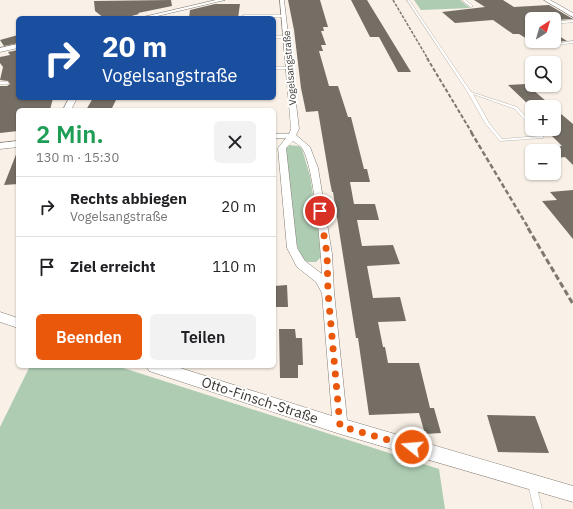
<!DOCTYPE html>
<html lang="de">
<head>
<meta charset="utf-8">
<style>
  body { margin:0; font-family:"IBM Plex Sans",sans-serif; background:#f2f2f2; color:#202124; height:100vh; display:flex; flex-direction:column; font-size:15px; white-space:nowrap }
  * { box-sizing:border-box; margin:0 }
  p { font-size:13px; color:#757577 }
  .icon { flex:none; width:22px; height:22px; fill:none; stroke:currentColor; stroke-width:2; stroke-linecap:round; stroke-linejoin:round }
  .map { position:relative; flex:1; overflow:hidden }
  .side { position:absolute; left:16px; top:108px; width:260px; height:260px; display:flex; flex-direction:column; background:#fff; border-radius:6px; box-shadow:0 1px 3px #0004 }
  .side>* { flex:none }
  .hud { position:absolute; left:16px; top:16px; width:260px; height:84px; border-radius:6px; box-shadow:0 1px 3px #0004; background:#1a4fa0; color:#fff; overflow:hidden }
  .needle { width:26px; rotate:37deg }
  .fabs { position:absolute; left:525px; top:12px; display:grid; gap:8px }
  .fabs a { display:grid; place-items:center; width:36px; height:36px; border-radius:6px; background:#fff; box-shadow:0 1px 3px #0004; font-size:20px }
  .pin { position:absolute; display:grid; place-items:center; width:34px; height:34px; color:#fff; margin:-17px; border:2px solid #fff; border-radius:50%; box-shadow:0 1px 4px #0007 }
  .me { position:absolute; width:44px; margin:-22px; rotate:287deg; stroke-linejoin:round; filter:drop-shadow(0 0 3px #0008) }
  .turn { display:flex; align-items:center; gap:14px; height:84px; padding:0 20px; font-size:18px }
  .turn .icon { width:52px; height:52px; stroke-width:2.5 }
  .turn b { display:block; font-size:28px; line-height:34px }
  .round { display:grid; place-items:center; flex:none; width:42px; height:42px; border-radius:6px; background:#f2f2f2 }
  .headline { display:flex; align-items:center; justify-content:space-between; height:68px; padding:0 20px }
  h1 { font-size:24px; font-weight:600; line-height:30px; color:#1e9e55 }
  .cta { display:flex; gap:8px; margin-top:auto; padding:8px 20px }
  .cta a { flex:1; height:46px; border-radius:6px; background:#ea580c; color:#fff; font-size:16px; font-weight:600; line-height:46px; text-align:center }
  .cta a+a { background:#f2f2f2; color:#202124 }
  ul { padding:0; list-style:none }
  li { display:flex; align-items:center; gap:12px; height:60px; padding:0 20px; border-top:1px solid #e0e0e0 }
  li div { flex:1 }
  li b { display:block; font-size:15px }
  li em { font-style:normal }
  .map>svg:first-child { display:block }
  .green { fill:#adccb2 }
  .building { fill:#756e65 }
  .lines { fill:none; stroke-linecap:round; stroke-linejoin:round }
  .lane-casing { stroke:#837c73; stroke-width:0.5 }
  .street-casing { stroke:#837c73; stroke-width:1 }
  .lane { fill:#fff; fill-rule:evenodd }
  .street { fill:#fff; fill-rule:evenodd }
  .rail-far3 { stroke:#7d7872; stroke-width:1.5; stroke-dasharray:3 1.5; stroke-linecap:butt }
  .rail-far2 { stroke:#7d7872; stroke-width:2; stroke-dasharray:4 2; stroke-linecap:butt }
  .rail-far1 { stroke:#7d7872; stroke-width:2.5; stroke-dasharray:5 2.5; stroke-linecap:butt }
  .rail { stroke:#7d7872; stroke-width:3; stroke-dasharray:6 3; stroke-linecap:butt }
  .route { stroke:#ea580c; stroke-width:7; stroke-dasharray:0 12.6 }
  .labels { text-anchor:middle; stroke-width:4; stroke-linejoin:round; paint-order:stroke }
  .far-street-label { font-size:10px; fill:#3d3a36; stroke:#fff }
  .near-street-label { font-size:14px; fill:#3d3a36; stroke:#fff }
</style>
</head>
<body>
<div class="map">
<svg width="573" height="509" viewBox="0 0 573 509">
  <rect width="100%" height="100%" fill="#f9f1e7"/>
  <!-- green -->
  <path class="green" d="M414,0H460L470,8L421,10Z
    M288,145L299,146L302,149L310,176L322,252L321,257L316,262H308L301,258L296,242L286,148Z
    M30,366H117L439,469L445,509H0V427Z"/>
  <!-- building -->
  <path class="building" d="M171,0L172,6L138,13L139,14L124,18H104L95,11L94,1Z
    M288,0H320L328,27H323L324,31H321L326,45H321L323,51H319L329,86H338L348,117H351L364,169H367L370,182H350L354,204H375L379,220H357L362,246L393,245L400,264L367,266L373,298L400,297L406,321L378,322L383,347H385L388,363H419L430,408H434L441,433L425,434L419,413L369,415L358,338H356L333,192H332L330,182L318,111L306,112L301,88L294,30Z
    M351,0H367L411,72H398L379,37H370Z
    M474,0H503L514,7L549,5L573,19L554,20V19H532V22L529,23L528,26L532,28V41H554V33L567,41L534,43L519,34H513L493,20L455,23L442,12L485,7Z
    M215,4H240L238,18H189L190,10Z
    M18,35V43L4,46L0,40Z
    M18,50V98H53L50,110H18V131L0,133V86H7L10,84L8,81L0,80L3,67L0,63V57L10,55L8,52Z
    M526,84L553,107H531L508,85Z
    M93,98H117L111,110H86Z
    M554,108L573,124V165L565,157L557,158L554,155V151H550L547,147L562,146L545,129H554Z
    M17,152L18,184L4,185Z
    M573,190V239L542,201L557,200L550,192Z
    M287,285L288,307H274V286Z
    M279,329H295L296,338H302L303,365H298V378H280Z
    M487,415L535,416L549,453L498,452Z"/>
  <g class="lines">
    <defs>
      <path id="lane" d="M407,0H409L471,92L517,107L532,124V127H531L515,109L473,94L489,123L502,139L539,136L532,129H536L543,136V138L500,141L485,123L467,91Z
        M462,0H465L473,6L471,7Z
        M243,15H284L285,16L284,17H244Z
        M573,20V22L554,24V22Z
        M530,24H532V26H529Z
        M274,36H286L287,37L286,38H274Z
        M573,41V43L557,45L556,44Z
        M274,67H289L291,68L289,69H274Z
        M0,82H7L9,83L7,84H0Z
        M532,480L535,481L536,484L542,509H534L528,484L529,481Z"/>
      <path id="street" d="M216,0H225L149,18H139Z
        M280,0H284L299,129L296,135L310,147L318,168L332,254L334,292L347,420L573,486V502L340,434L149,371L147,366H174L332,416L322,293L316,282L297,267L287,248L278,148L286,138H274V134H289L291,129ZM293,141C295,143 300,145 302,148C314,165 321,251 322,274L305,261L297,248L286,148Z
        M544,0H550L573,13V17Z
        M18,44V48L0,52V48Z
        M69,98H77L71,110H63Z
        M18,141V147L0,149V143Z
        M0,312L18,318V328L0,322Z"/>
    </defs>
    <!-- lane casing -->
    <use href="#lane" class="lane-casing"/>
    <!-- street casing -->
    <use href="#street" class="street-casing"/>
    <!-- lane -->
    <use href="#lane" class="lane"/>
    <!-- street -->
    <use href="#street" class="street"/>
    <!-- rail-far3 -->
    <path class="rail-far3" d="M393,0L428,59"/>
    <!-- rail-far2 -->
    <path class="rail-far2" d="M427,58L472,133"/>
    <!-- rail-far1 -->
    <path class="rail-far1" d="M471,132L529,229"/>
    <!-- rail -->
    <path class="rail" d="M528,228L573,304"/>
  </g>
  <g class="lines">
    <!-- route -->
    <path class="route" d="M320,211L327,254L328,292L340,426L412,447"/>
  </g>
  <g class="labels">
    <!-- far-street labels -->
    <g class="far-street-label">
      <text transform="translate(289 68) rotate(-95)" y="4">Vogelsangstraße</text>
    </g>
    <!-- near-street labels -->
    <g class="near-street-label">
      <text transform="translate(260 400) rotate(18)" y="5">Otto-Finsch-Straße</text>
    </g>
  </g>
</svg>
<div class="fabs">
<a><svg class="needle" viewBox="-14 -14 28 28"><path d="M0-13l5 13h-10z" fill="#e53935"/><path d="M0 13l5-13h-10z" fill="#757577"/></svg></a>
<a><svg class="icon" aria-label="search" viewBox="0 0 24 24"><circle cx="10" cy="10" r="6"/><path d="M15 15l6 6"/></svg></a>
<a>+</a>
<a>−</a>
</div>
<div class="pin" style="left:320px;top:211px;background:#d93025"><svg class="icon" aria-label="arrive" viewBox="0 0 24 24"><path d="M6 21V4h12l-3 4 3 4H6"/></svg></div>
<svg class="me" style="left:412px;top:447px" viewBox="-20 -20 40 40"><circle r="17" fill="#ea580c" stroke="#fff" stroke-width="3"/><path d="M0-11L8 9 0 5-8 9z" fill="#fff"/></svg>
<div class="hud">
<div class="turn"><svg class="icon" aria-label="right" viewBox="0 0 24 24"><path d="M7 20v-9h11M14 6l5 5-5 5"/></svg><div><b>20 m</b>Vogelsangstraße</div></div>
</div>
<section class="side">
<div class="headline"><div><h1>2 Min.</h1><p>130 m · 15:30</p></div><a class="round"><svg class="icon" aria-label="close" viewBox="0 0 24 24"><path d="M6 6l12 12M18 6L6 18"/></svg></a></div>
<ul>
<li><svg class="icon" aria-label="right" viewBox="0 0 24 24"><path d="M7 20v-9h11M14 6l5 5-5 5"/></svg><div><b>Rechts abbiegen</b><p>Vogelsangstraße</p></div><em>20 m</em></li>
<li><svg class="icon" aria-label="arrive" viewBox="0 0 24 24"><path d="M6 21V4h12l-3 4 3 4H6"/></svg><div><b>Ziel erreicht</b></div><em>110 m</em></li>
</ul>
<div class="cta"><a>Beenden</a><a>Teilen</a></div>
</section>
</div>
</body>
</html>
